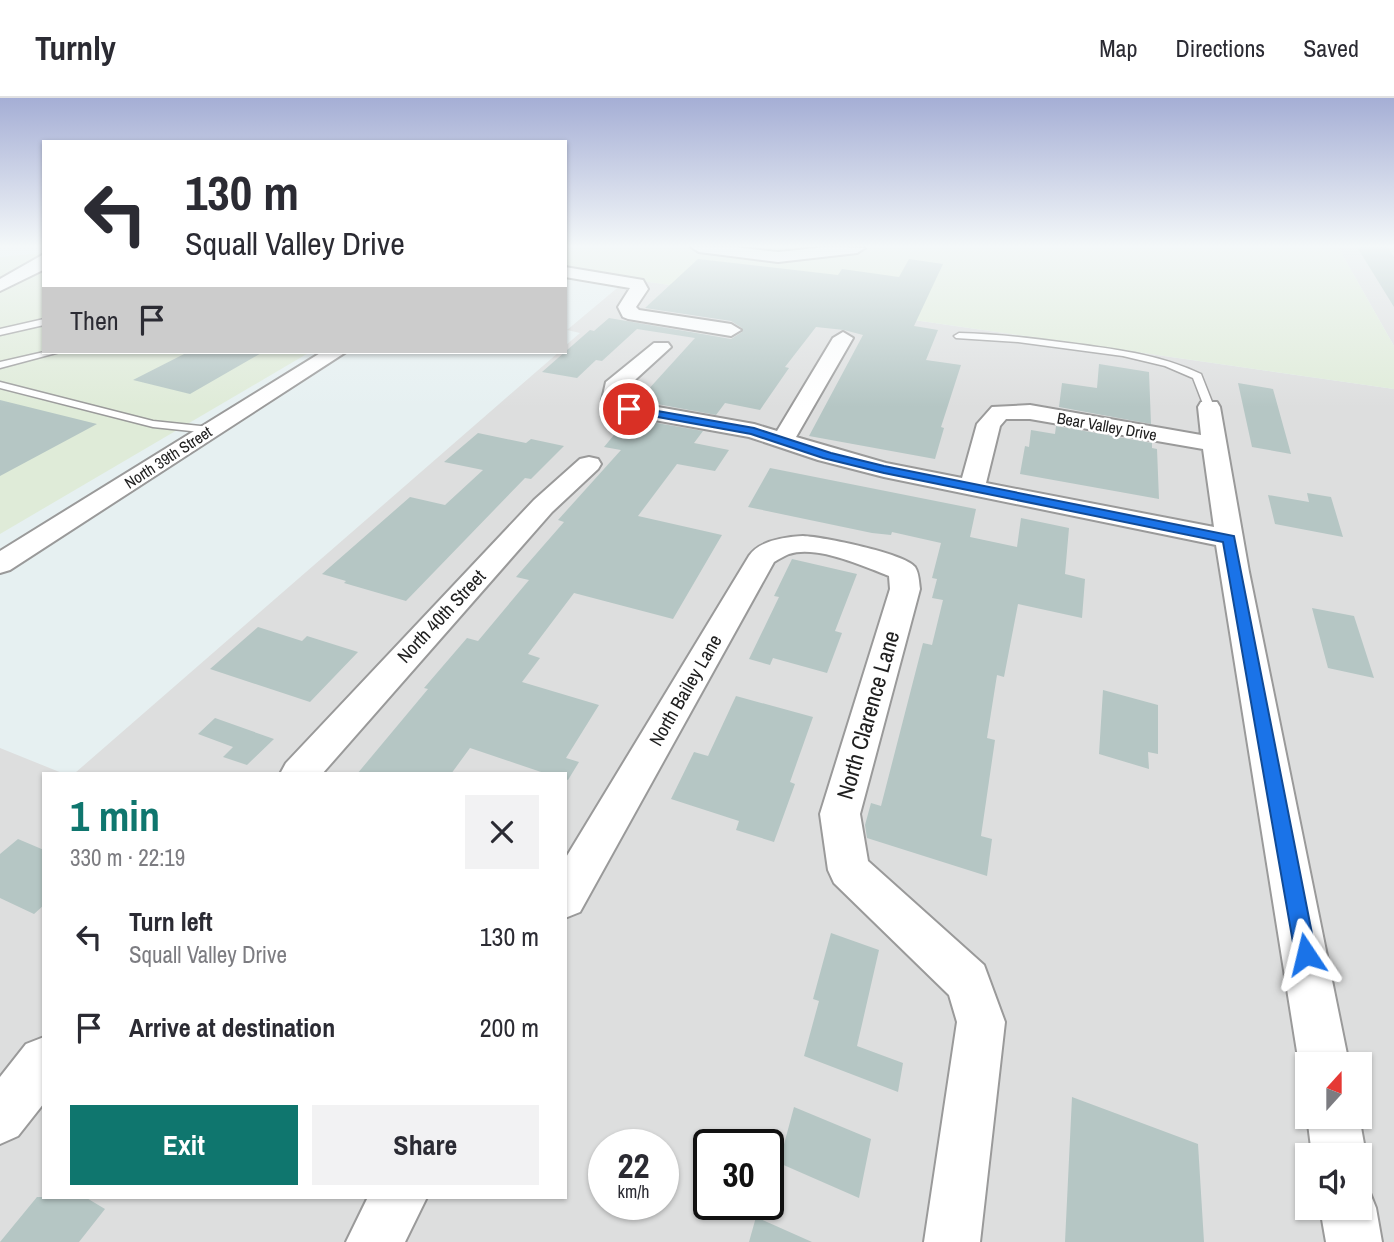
<!DOCTYPE html>
<html lang="en">
<head>
<meta charset="utf-8">
<style>
  body { margin:0; font-family:"Archivo Narrow",sans-serif; background:#f2f2f3; color:#2b2b33; height:100vh; display:flex; flex-direction:column; font-size:26px; white-space:nowrap }
  * { box-sizing:border-box; margin:0 }
  p { font-size:23px; color:#7c7c81 }
  .icon { flex:none; width:38px; height:38px; fill:none; stroke:currentColor; stroke-width:2; stroke-linecap:round; stroke-linejoin:round }
  .map { position:relative; flex:1; overflow:hidden }
  .panel { position:absolute; left:42px; top:674px; width:525px; height:427px; display:flex; flex-direction:column; background:#fff; border-radius:0px; box-shadow:0 2px 5px #0004 }
  .panel>* { flex:none }
  .hud { position:absolute; left:42px; top:42px; width:525px; height:214px; border-radius:0px; box-shadow:0 2px 5px #0004; background:#fff; color:#2b2b33; overflow:hidden }
  .needle { width:46px; rotate:21deg }
  .fabs { position:absolute; left:1295px; top:954px; display:grid; gap:14px }
  .fabs a { display:grid; place-items:center; width:77px; height:77px; border-radius:0px; background:#fff; box-shadow:0 2px 5px #0004; font-size:35px }
  .speed { position:absolute; left:588px; top:1031px; display:flex; gap:14px; font-size:35px; font-weight:700; text-align:center }
  .speed>* { display:grid; place-content:center; width:91px; height:91px; border-radius:50%; background:#fff; box-shadow:0 2px 5px #0004; line-height:1 }
  .speed small { font-size:18px; font-weight:400 }
  .speed .limit { border:4px solid #111; border-radius:10px; background:#fff; color:#111 }
  .pin { position:absolute; display:grid; place-items:center; width:60px; height:60px; color:#fff; margin:-30px; border:4px solid #fff; border-radius:50%; box-shadow:0 2px 7px #0007 }
  .me { position:absolute; width:77px; margin:-38px; rotate:350deg; stroke-linejoin:round; filter:drop-shadow(0 0 5px #0008) }
  .turn { display:flex; align-items:center; gap:24px; height:147px; padding:0 28px; font-size:32px }
  .turn .icon { width:91px; height:91px; stroke-width:2.5 }
  .turn b { display:block; font-size:49px; line-height:60px }
  .then { display:flex; align-items:center; height:66px; padding:0 28px; background:#0003; gap:14px; font-size:26px }
  .round { display:grid; place-items:center; flex:none; width:74px; height:74px; border-radius:0px; background:#f2f2f3 }
  .summary { display:flex; align-items:center; justify-content:space-between; height:119px; padding:0 28px }
  h1 { font-size:42px; font-weight:700; line-height:52px; color:#0f766e }
  .button { display:flex; gap:14px; margin-top:auto; padding:14px 28px }
  .button a { flex:1; height:80px; border-radius:0px; background:#0f766e; color:#fff; font-size:28px; font-weight:700; line-height:80px; text-align:center }
  .button a+a { background:#f2f2f3; color:#2b2b33 }
  ul { padding:0; list-style:none }
  li { display:flex; align-items:center; gap:21px; height:91px; padding:0 28px }
  li div { flex:1 }
  li b { display:block; font-size:26px }
  li em { font-style:normal }
  header { display:flex; align-items:center; gap:42px; box-sizing:border-box; height:98px; padding:0 35px; background:#fff; border-bottom:2px solid #e1e1e2 }
  header strong { font-size:33px }
  nav { display:flex; gap:38px; margin-inline-start:auto; font-size:24px }
  .map>svg:first-child { display:block }
  .residential { fill:#dddede; fill-rule:evenodd }
  .industrial { fill:#dfebd8 }
  .building { fill:#b5c6c4 }
  .lines { fill:none; stroke-linecap:round; stroke-linejoin:round }
  .service-casing { stroke:#9a9a9a; stroke-width:3 }
  .minor-casing { stroke:#9a9a9a; stroke-width:4 }
  .service { fill:#fff; fill-rule:evenodd }
  .minor { fill:#fff; fill-rule:evenodd }
  .route { fill:#1a73e8; stroke:#114b97; stroke-width:2 }
  .labels { text-anchor:middle; stroke-width:5; stroke-linejoin:round; paint-order:stroke }
  .far-street-label { font-size:16px; fill:#202020; stroke:#fff }
  .street-label { font-size:19px; fill:#202020; stroke:#fff }
  .near-street-label { font-size:23px; fill:#202020; stroke:#fff }
</style>
</head>
<body>
<header>
<strong>Turnly</strong>
<nav><a>Map</a><a>Directions</a><a>Saved</a></nav>
</header>
<div class="map">
<svg width="1394" height="1144" viewBox="0 0 1394 1144">
  <rect width="100%" height="100%" fill="#e6f0f1"/>
  <!-- residential -->
  <path class="residential" d="M1338,149H1394V248Z
    M628,181L1394,291V1144H0V650L62,675L44,676V1099H565V676L75,675L559,254H565V248L580,235L567,232ZM1307,966H1360V1018H1307ZM604,1046H663V1106H604ZM709,1046H768V1106H709ZM1307,1057H1360V1110H1307Z"/>
  <!-- industrial -->
  <path class="industrial" d="M565,149H1338L1394,248V291L565,172Z
    M44,155V254H310L0,436V159Z"/>
  <!-- building -->
  <path class="building" d="M1357,149H1387L1394,159V209Z
    M698,161L838,177L842,171L899,179L909,161L943,166L914,228L938,232L926,262L961,267L941,329L944,330L935,361L809,338L863,237L844,232L816,229L785,269L789,270L760,312L725,305L716,317L641,303L649,294H646L695,240L637,231L602,263L596,262L577,280L542,274L590,232L594,233L609,220L731,241L742,234V230L731,223L645,210Z
    M188,254H263L190,296L133,282Z
    M1099,266L1149,274L1151,326L1059,309L1062,285L1097,290Z
    M1238,285L1273,291L1291,356L1252,349Z
    M0,302L97,326L0,378Z
    M628,320L703,333L694,345L729,352L715,373L677,366L638,418L722,437L673,521L574,495L528,556L540,560L522,584L599,607L566,660L579,664L568,682L565,681V676H547L470,650L451,676H357L428,591L424,590L467,540L478,543L529,482L516,479L564,424L558,422L621,352L604,349Z
    M1056,328L1152,345V350L1157,351L1159,401L1020,376L1025,348L1029,349L1031,332L1055,336Z
    M478,335L526,345L531,341L564,348L531,381L525,380L406,503L344,485L346,483L322,476L410,399L445,407L483,372L444,364Z
    M770,370L976,411L970,439L1017,449L1021,420L1069,430L1065,476L1085,481L1082,520L1018,506L1004,579L997,577L987,640L995,642L981,738L992,741L987,778L867,740L865,727L871,705L881,708L923,545L932,547L943,502L932,500L937,481L932,480L941,445L892,434L891,437L872,435L748,409Z
    M1307,395L1331,399L1343,439L1275,426L1268,397L1309,404Z
    M792,461L857,476L835,533L842,535L827,575L773,560L770,567L749,561L779,499L774,498Z
    M1312,510L1354,518L1374,580L1328,570Z
    M258,529L302,543L307,538L358,554L310,604L210,571Z
    M1103,592L1158,607V656L1148,654L1149,671L1099,656Z
    M736,598L813,619L790,684L795,686L774,744L736,732L739,723L671,701L694,654L708,658Z
    M215,620L274,641L247,667L223,659L233,649L198,636Z
    M18,741L44,752V807L34,816L0,800V756Z
    M831,835L879,852L857,948L903,965L898,994L804,958L819,903L813,901Z
    M1072,999L1198,1046L1204,1144H1065Z
    M794,1009L871,1041L859,1100L779,1065Z
    M37,1099H85L105,1111L79,1144H0Z
    M756,1119L812,1144H749Z"/>
  <g class="lines">
    <defs>
      <path id="service" d="M44,221V227L0,237V231Z
        M959,235C996,236 1032,240 1068,245C1113,251 1159,256 1201,276L1214,309L1205,311L1193,280L1165,268L1123,258L1018,244L956,240L954,238Z
        M44,254H60L0,270V264Z
        M0,284L153,323L210,329L216,332L210,335L153,329L0,290Z"/>
      <path id="minor" d="M691,149H734L778,154L826,149L865,150L857,155L778,164L699,154Z
        M44,156L43,172L0,193V181Z
        M565,169L643,182L648,191L636,209L639,212L731,226L741,232L731,238L628,221L623,219L618,209L630,190L565,179Z
        M843,234L853,240L796,339L886,365L962,380L977,326L992,309L1030,307L1201,337L1198,309L1201,304H1217L1220,309L1249,474L1349,966H1307V984L1299,966L1216,447L884,379L818,362L749,339L621,316L602,302L606,284L654,245H668L671,249L625,291L624,299L635,305L754,326L777,333L833,240ZM1006,321H1030L1203,351L1214,429L986,385L1000,328Z
        M322,254H346L10,472L0,475V453Z
        M589,359L598,361L601,366L598,371L552,414L322,676H280L286,665L534,402L580,361Z
        M803,438C823,439 904,455 915,469C919,475 919,484 920,491L860,716L868,763L984,867L1005,924L980,1144H924L957,924L949,897L834,785L828,772L820,716L890,491L889,478C863,468 817,447 789,456C784,458 779,461 774,464L580,814L565,820V761L749,458C760,442 785,439 803,438Z
        M44,939V1005L18,1038L0,1046V979L26,946Z
        M1307,1018H1359L1366,1057L1360,1071V1057H1312Z
        M1360,1087L1368,1090L1376,1110L1382,1144H1326L1320,1110H1360Z
        M368,1099H427L405,1144H346Z"/>
    </defs>
    <!-- service casing -->
    <use href="#service" class="service-casing"/>
    <!-- minor casing -->
    <use href="#minor" class="minor-casing"/>
    <!-- service -->
    <use href="#service" class="service"/>
    <!-- minor -->
    <use href="#minor" class="minor"/>
  </g>
  <!-- sky -->
  <linearGradient id="sky" x2="0" y2="1"><stop stop-color="#a5aed5"/><stop offset="0.48" stop-color="#f4f8f9"/><stop offset="1" stop-color="#f4f8f9" stop-opacity="0"/></linearGradient>
  <rect width="1394" height="309" fill="url(#sky)"/>
  <!-- route -->
  <path class="route" d="M629,308L754,330L831,355L884,368L1234,438L1316,856L1313,863L1306,866L1298,863L1295,856L1223,444L884,375L823,360L751,336L625,313L623,311Z"/>
  <g class="labels">
    <!-- far-street labels -->
    <g class="far-street-label">
      <text transform="translate(1107 328) rotate(10)" y="6">Bear Valley Drive</text>
      <text transform="translate(168 359) rotate(-33)" y="6">North 39th Street</text>
    </g>
    <!-- street labels -->
    <g class="street-label">
      <text transform="translate(441 518) rotate(-47)" y="7">North 40th Street</text>
      <text transform="translate(685 592) rotate(-60)" y="7">North Bailey Lane</text>
    </g>
    <!-- near-street labels -->
    <g class="near-street-label">
      <text transform="translate(868 617) rotate(-74)" y="8">North Clarence Lane</text>
    </g>
  </g>
</svg>
<div class="fabs">
<a><svg class="needle" viewBox="-14 -14 28 28"><path d="M0-13l5 13h-10z" fill="#e53935"/><path d="M0 13l5-13h-10z" fill="#7c7c81"/></svg></a>
<a><svg class="icon" aria-label="sound" viewBox="0 0 24 24"><path d="M4 9h4l5-4v14l-5-4H4zM17 9q2 3 0 6"/></svg></a>
</div>
<div class="speed"><div>22<small>km/h</small></div><div class="limit">30</div></div>
<div class="pin" style="left:629px;top:311px;background:#d93025"><svg class="icon" aria-label="arrive" viewBox="0 0 24 24"><path d="M6 21V4h12l-3 4 3 4H6"/></svg></div>
<svg class="me" style="left:1306px;top:856px" viewBox="-20 -20 40 40"><path d="M0-17L14 15 0 8-14 15z" fill="#1a73e8" stroke="#fff" stroke-width="4"/></svg>
<div class="hud">
<div class="turn"><svg class="icon" aria-label="left" viewBox="0 0 24 24"><path d="M17 20v-9H6M10 6l-5 5 5 5"/></svg><div><b>130 m</b>Squall Valley Drive</div></div>
<div class="then">Then<svg class="icon" aria-label="arrive" viewBox="0 0 24 24"><path d="M6 21V4h12l-3 4 3 4H6"/></svg></div>
</div>
<section class="panel">
<div class="summary"><div><h1>1 min</h1><p>330 m · 22:19</p></div><a class="round"><svg class="icon" aria-label="close" viewBox="0 0 24 24"><path d="M6 6l12 12M18 6L6 18"/></svg></a></div>
<ul>
<li><svg class="icon" aria-label="left" viewBox="0 0 24 24"><path d="M17 20v-9H6M10 6l-5 5 5 5"/></svg><div><b>Turn left</b><p>Squall Valley Drive</p></div><em>130 m</em></li>
<li><svg class="icon" aria-label="arrive" viewBox="0 0 24 24"><path d="M6 21V4h12l-3 4 3 4H6"/></svg><div><b>Arrive at destination</b></div><em>200 m</em></li>
</ul>
<div class="button"><a>Exit</a><a>Share</a></div>
</section>
</div>
</body>
</html>
